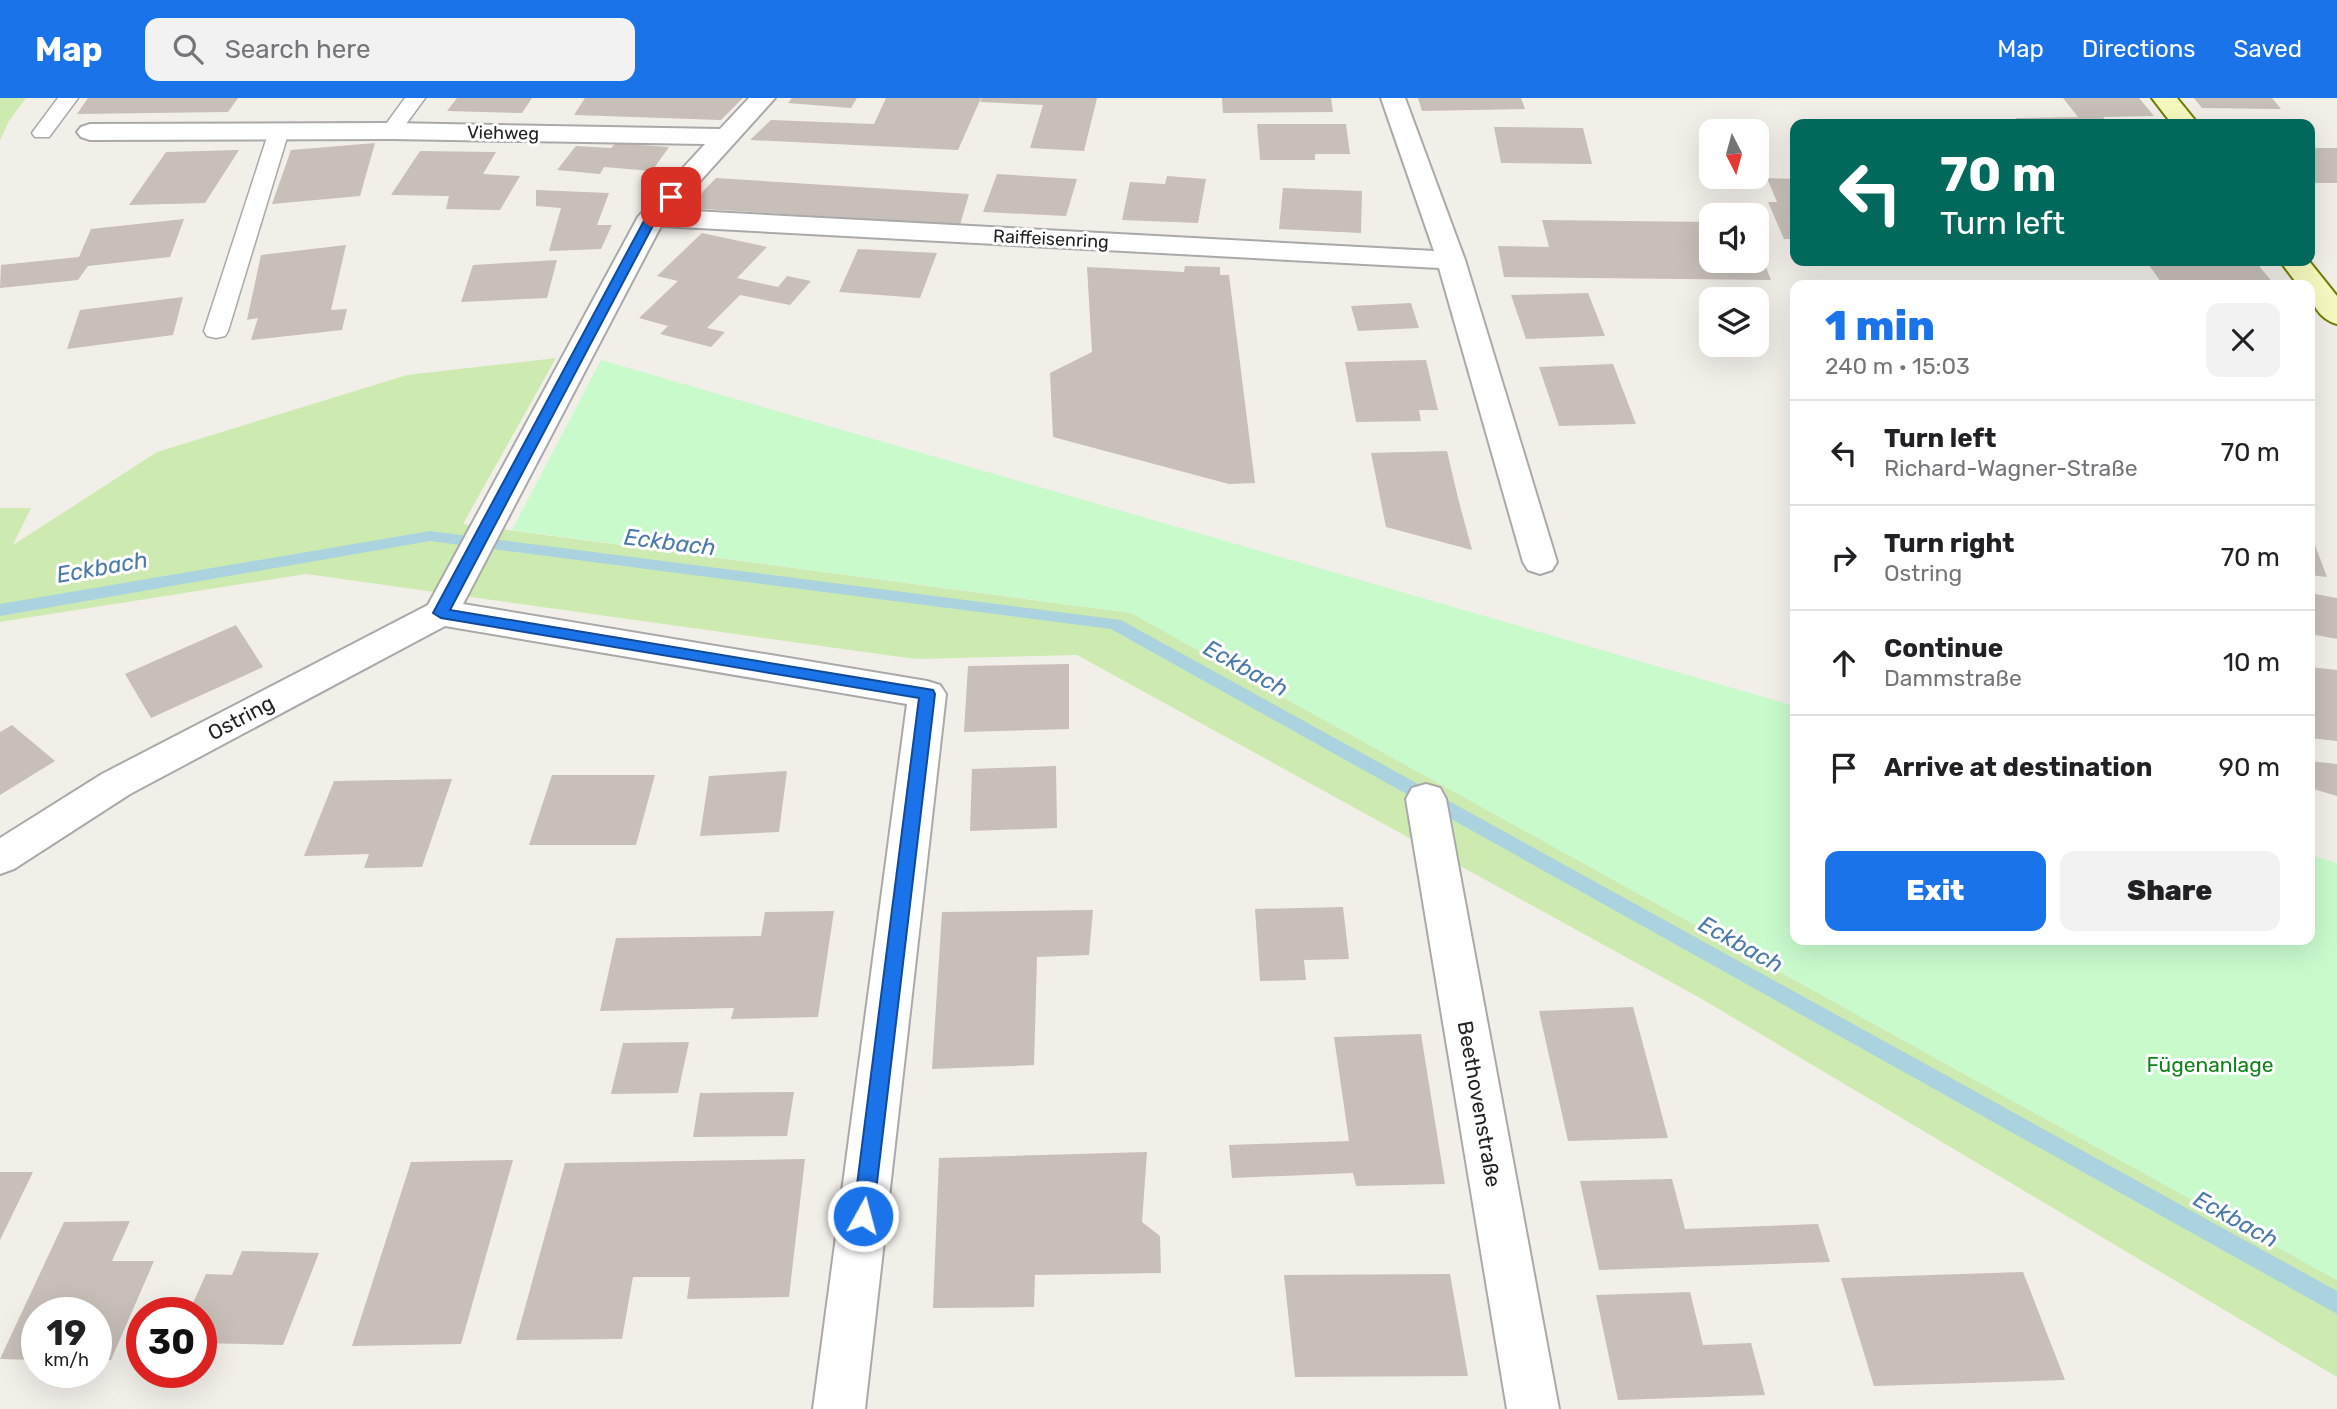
<!DOCTYPE html>
<html lang="en">
<head>
<meta charset="utf-8">
<style>
  body { margin:0; font-family:Rubik,sans-serif; background:#f2f2f2; color:#202124; height:100vh; display:flex; flex-direction:column; font-size:26px; white-space:nowrap }
  * { box-sizing:border-box; margin:0 }
  p { font-size:23px; color:#757577 }
  .icon { flex:none; width:38px; height:38px; fill:none; stroke:currentColor; stroke-width:2; stroke-linecap:round; stroke-linejoin:round }
  .map { position:relative; flex:1; overflow:hidden }
  .details { position:absolute; left:1790px; top:182px; width:525px; height:665px; display:flex; flex-direction:column; background:#fff; border-radius:14px; box-shadow:0 7px 28px #0002 }
  .details>* { flex:none }
  .hud { position:absolute; left:1790px; top:21px; width:525px; height:147px; border-radius:14px; box-shadow:0 7px 28px #0002; background:#00695c; color:#fff; overflow:hidden }
  .needle { width:46px; rotate:174deg }
  .fabs { position:absolute; left:1699px; top:21px; display:grid; gap:14px }
  .fabs a { display:grid; place-items:center; width:70px; height:70px; border-radius:14px; background:#fff; box-shadow:0 7px 28px #0002; font-size:35px }
  .speed { position:absolute; left:21px; top:1199px; display:flex; gap:14px; font-size:35px; font-weight:700; text-align:center }
  .speed>* { display:grid; place-content:center; width:91px; height:91px; border-radius:50%; background:#fff; box-shadow:0 7px 28px #0002; line-height:1 }
  .speed small { font-size:18px; font-weight:400 }
  .speed .limit { border:10px solid #d22; background:#fff; color:#111 }
  .pin { position:absolute; display:grid; place-items:center; width:60px; height:60px; color:#fff; margin:-30px; border-radius:14px; box-shadow:0 4px 10px #0006 }
  .me { position:absolute; width:77px; margin:-38px; rotate:7deg; stroke-linejoin:round; filter:drop-shadow(0 0 5px #0008) }
  .turn { display:flex; align-items:center; gap:24px; height:147px; padding:0 35px; font-size:32px }
  .turn .icon { width:91px; height:91px; stroke-width:2.5 }
  .turn b { display:block; font-size:49px; line-height:60px }
  .round { display:grid; place-items:center; flex:none; width:74px; height:74px; border-radius:14px; background:#f2f2f2 }
  .headline { display:flex; align-items:center; justify-content:space-between; height:119px; padding:0 35px }
  h1 { font-size:42px; font-weight:800; line-height:52px; color:#1a73e8 }
  .button { display:flex; gap:14px; margin-top:auto; padding:14px 35px }
  .button a { flex:1; height:80px; border-radius:14px; background:#1a73e8; color:#fff; font-size:28px; font-weight:800; line-height:80px; text-align:center }
  .button a+a { background:#f2f2f2; color:#202124 }
  ul { padding:0; list-style:none }
  li { display:flex; align-items:center; gap:21px; height:105px; padding:0 35px; border-top:2px solid #e0e0e0 }
  li div { flex:1 }
  li b { display:block; font-size:26px }
  li em { font-style:normal }
  header { display:flex; align-items:center; gap:42px; box-sizing:border-box; height:98px; padding:0 35px; background:#1a73e8; color:#fff }
  header strong { font-size:33px }
  nav { display:flex; gap:38px; margin-inline-start:auto; font-size:24px }
  .search { width:490px; height:63px; background:#f2f2f2; display:flex; align-items:center; gap:18px; box-sizing:border-box; padding:0 24px; border-radius:14px; color:#757577; font-size:26px }
  .map>svg:first-child { display:block }
  .grass { fill:#cdebb0 }
  .park { fill:#c8facc }
  .lines { fill:none; stroke-linecap:round; stroke-linejoin:round }
  .stream { fill:#aad3df; fill-rule:evenodd }
  .building { fill:#c7bfb8 }
  .lane-casing { stroke:#a9a9a9; stroke-width:3 }
  .street-casing { stroke:#a9a9a9; stroke-width:4 }
  .secondary-casing { stroke:#707d05; stroke-width:4 }
  .lane { fill:#fff; fill-rule:evenodd }
  .street { fill:#fff; fill-rule:evenodd }
  .secondary { fill:#f7fabf; fill-rule:evenodd }
  .route { fill:#1a73e8; stroke:#114b97; stroke-width:2 }
  .labels { text-anchor:middle; stroke-width:6; stroke-linejoin:round; paint-order:stroke }
  .far-street-label { font-size:18px; fill:#222; stroke:#fff }
  .street-label { font-size:21px; fill:#222; stroke:#fff }
  .park-label { font-size:21px; fill:#0c8416; stroke:#fff }
  .water-label { font-size:23px; font-style:italic; fill:#4a7aab; stroke:#fff }
</style>
</head>
<body>
<header>
<strong>Map</strong>
<div class="search"><svg class="icon" aria-label="search" viewBox="0 0 24 24"><circle cx="10" cy="10" r="6"/><path d="M15 15l6 6"/></svg>Search here</div>
<nav><a>Map</a><a>Directions</a><a>Saved</a></nav>
</header>
<div class="map">
<svg width="2337" height="1311" viewBox="0 0 2337 1311">
  <rect width="100%" height="100%" fill="#f2efe9"/>
  <!-- grass -->
  <path class="grass" d="M0,0H26L9,23L0,42Z
    M556,260L463,426L1131,515L2337,1182V1279L1700,900L1077,557L915,561L306,476L0,524V410H31L13,447L157,354L407,277Z"/>
  <!-- park -->
  <path class="park" d="M601,262L1795,608L1796,842H2310V757L2337,765V1182L1131,515L512,432Z"/>
  <g class="lines">
    <!-- stream -->
    <path class="stream" d="M430,433L1121,522L2337,1193V1216L1111,531L430,443L0,518V506Z"/>
  </g>
  <!-- building -->
  <path class="building" d="M88,0H238L228,14L77,16Z
    M457,0H532L522,15L447,13Z
    M585,0H743L721,22L574,17Z
    M792,0H857L851,10L788,5Z
    M886,0H981L958,52L750,42L771,22L874,26Z
    M982,0H1097L1084,53L1030,50L1043,7L980,4Z
    M1222,0H1331L1333,14L1223,15Z
    M1418,0H1521L1525,11L1422,13Z
    M2063,0H2139L2154,18L2103,19L2109,26H2020L2016,20L2078,19Z
    M2194,0H2272L2281,11L2202,10Z
    M1257,26H1346L1350,56H1315V62H1260Z
    M1494,29L1583,30L1592,66L1501,65Z
    M375,45L360,98L272,106L291,52Z
    M616,45L669,49L652,73L604,69L600,76L557,72L576,48L611,50Z
    M2310,50H2337V85H2310Z
    M239,52L205,105L129,107L166,54Z
    M420,53L496,54L483,76L520,78L500,112L446,111L449,98L391,97Z
    M997,76L1077,81L1066,118L983,114Z
    M1167,78L1206,81L1198,125L1122,122L1130,84L1165,86Z
    M716,80L969,96L960,127L687,110Z
    M1767,80L1796,81V141H1784L1768,104H1777Z
    M1283,90L1362,93L1361,135L1279,131Z
    M536,92L609,95L597,127H612L601,151L549,153L561,110L536,108Z
    M184,121L170,159L88,168L78,182L0,190L1,167L79,159L91,131Z
    M1542,122L1712,124V163H1757V146L1771,182L1504,179L1498,148L1549,149Z
    M702,135L767,149L737,180L778,189L787,178L811,183L790,207L740,197L707,230L725,234L711,249L660,236L668,228L639,220L678,183L657,178Z
    M346,147L331,212L347,211L342,232L251,242L258,220L247,222L261,157Z
    M858,151L937,155L920,200L839,194Z
    M557,162L547,200L461,204L473,167Z
    M2146,163H2255L2273,185L2161,184Z
    M1185,168L1220,169V177H1229L1255,385L1229,386L1053,339L1050,275L1092,254L1087,169L1184,174Z
    M1588,195L1605,238L1526,241L1511,197Z
    M183,199L173,237L67,251L80,212Z
    M1411,205L1419,230L1358,233L1351,208Z
    M1426,262L1438,312H1419L1421,323L1356,324L1345,264Z
    M1613,266L1636,326L1559,328L1539,269Z
    M1447,353L1458,400L1472,452L1386,429L1371,355Z
    M2310,446L2315,447L2327,479L2310,477Z
    M2310,495L2337,500V541L2310,536Z
    M236,527L263,569L151,620L125,576Z
    M1069,566V631L964,634L968,568Z
    M2310,569L2337,572V643L2310,640Z
    M12,627L55,663L0,697V634Z
    M2310,663L2337,666V698L2310,690Z
    M1056,668L1057,730L970,733L972,671Z
    M787,673L779,734L700,738L709,678Z
    M552,677H655L636,747H529Z
    M452,681L422,769L364,770L369,756L304,758L334,683Z
    M1343,809L1349,861L1304,862L1306,882L1260,883L1255,811Z
    M1093,812L1089,857L1037,859L1034,967L932,971L942,814Z
    M834,813L818,919L731,921L734,910L600,913L616,840L761,838L765,814Z
    M1633,909L1668,1040L1568,1043L1539,913Z
    M1421,936L1445,1086L1356,1088L1353,1075L1232,1080L1229,1047L1349,1043L1334,939Z
    M689,944L678,995L611,996L623,945Z
    M794,994L787,1038L693,1039L700,995Z
    M1147,1054L1142,1124L1160,1138L1161,1175L1035,1177L1034,1209L933,1210L939,1060Z
    M805,1061L789,1199L687,1201L690,1179H633L622,1241L516,1242L565,1065Z
    M513,1062L461,1246L352,1248L411,1064Z
    M0,1074H33L0,1142Z
    M1672,1081L1685,1131L1818,1126L1830,1164L1599,1172L1580,1083Z
    M130,1123L112,1163H154L111,1262H96V1214H37V1262L0,1261L64,1124Z
    M242,1153L319,1155L283,1247L201,1245V1214H189L206,1176L232,1177Z
    M2023,1174L2065,1282L1874,1288L1841,1180Z
    M1450,1176L1468,1278L1295,1279L1284,1177Z
    M1690,1194L1703,1247L1751,1245L1765,1297L1618,1302L1596,1197Z"/>
  <g class="lines">
    <defs>
      <path id="lane" d="M58,0H78L49,39H35L32,35Z
        M405,0H425L398,37H384L381,33Z
        M279,27L286,29L289,33L228,233L225,238L216,240L207,238L204,233L269,33L272,29Z"/>
      <path id="street" d="M749,0H775L674,112L1434,153L1381,0H1405L1465,162L1557,464L1552,472L1540,476L1528,472L1523,464L1439,170L661,128L463,506L927,583L940,587L946,596L865,1311H813L907,606L445,528L130,696L14,771L0,776V740L102,676L428,507L638,119L705,46L391,41L90,42L81,39L77,34L81,29L90,26L391,25L720,31Z
        M1426,686L1440,690L1446,701L1559,1311H1507L1406,701L1412,690Z"/>
      <path id="secondary" d="M2152,0H2177L2198,26H2172Z
        M2280,163H2309L2337,198V226C2319,221 2310,205 2310,187H2298Z"/>
    </defs>
    <!-- lane casing -->
    <use href="#lane" class="lane-casing"/>
    <!-- street casing -->
    <use href="#street" class="street-casing"/>
    <!-- secondary casing -->
    <use href="#secondary" class="secondary-casing"/>
    <!-- lane -->
    <use href="#lane" class="lane"/>
    <!-- street -->
    <use href="#street" class="street"/>
    <!-- secondary -->
    <use href="#secondary" class="secondary"/>
  </g>
  <!-- route -->
  <path class="route" d="M671,96L676,99L657,120L450,512L933,592L935,596L873,1118L870,1125L863,1128L856,1125L853,1118L919,600L441,520L433,515L646,119Z"/>
  <g class="labels">
    <!-- far-street labels -->
    <g class="far-street-label">
      <text transform="translate(503 35) rotate(1)" y="6">Viehweg</text>
      <text transform="translate(1051 141) rotate(3)" y="6">Raiffeisenring</text>
    </g>
    <!-- street labels -->
    <g class="street-label">
      <text transform="translate(241 620) rotate(-28)" y="7">Ostring</text>
      <text transform="translate(1479 1006) rotate(80)" y="7">Beethovenstraße</text>
    </g>
    <!-- park labels -->
    <g class="park-label">
      <text x="2210" y="974">Fügenanlage</text>
    </g>
    <!-- water labels -->
    <g class="water-label">
      <text transform="translate(670 444) rotate(7)" y="8">Eckbach</text>
      <text transform="translate(102 469) rotate(-10)" y="8">Eckbach</text>
      <text transform="translate(1246 570) rotate(29)" y="8">Eckbach</text>
      <text transform="translate(1741 846) rotate(29)" y="8">Eckbach</text>
      <text transform="translate(2236 1121) rotate(29)" y="8">Eckbach</text>
    </g>
  </g>
</svg>
<div class="fabs">
<a><svg class="needle" viewBox="-14 -14 28 28"><path d="M0-13l5 13h-10z" fill="#e53935"/><path d="M0 13l5-13h-10z" fill="#757577"/></svg></a>
<a><svg class="icon" aria-label="sound" viewBox="0 0 24 24"><path d="M4 9h4l5-4v14l-5-4H4zM17 9q2 3 0 6"/></svg></a>
<a><svg class="icon" aria-label="layers" viewBox="0 0 24 24"><path d="M12 4l9 5-9 5-9-5zM3 14l9 5 9-5"/></svg></a>
</div>
<div class="speed"><div>19<small>km/h</small></div><div class="limit">30</div></div>
<div class="pin" style="left:671px;top:99px;background:#d93025"><svg class="icon" aria-label="arrive" viewBox="0 0 24 24"><path d="M6 21V4h12l-3 4 3 4H6"/></svg></div>
<svg class="me" style="left:863px;top:1118px" viewBox="-20 -20 40 40"><circle r="17" fill="#1a73e8" stroke="#fff" stroke-width="3"/><path d="M0-11L8 9 0 5-8 9z" fill="#fff"/></svg>
<div class="hud">
<div class="turn"><svg class="icon" aria-label="left" viewBox="0 0 24 24"><path d="M17 20v-9H6M10 6l-5 5 5 5"/></svg><div><b>70 m</b>Turn left</div></div>
</div>
<section class="details">
<div class="headline"><div><h1>1 min</h1><p>240 m · 15:03</p></div><a class="round"><svg class="icon" aria-label="close" viewBox="0 0 24 24"><path d="M6 6l12 12M18 6L6 18"/></svg></a></div>
<ul>
<li><svg class="icon" aria-label="left" viewBox="0 0 24 24"><path d="M17 20v-9H6M10 6l-5 5 5 5"/></svg><div><b>Turn left</b><p>Richard-Wagner-Straße</p></div><em>70 m</em></li>
<li><svg class="icon" aria-label="right" viewBox="0 0 24 24"><path d="M7 20v-9h11M14 6l5 5-5 5"/></svg><div><b>Turn right</b><p>Ostring</p></div><em>70 m</em></li>
<li><svg class="icon" aria-label="ahead" viewBox="0 0 24 24"><path d="M12 20V5M6 11l6-6 6 6"/></svg><div><b>Continue</b><p>Dammstraße</p></div><em>10 m</em></li>
<li><svg class="icon" aria-label="arrive" viewBox="0 0 24 24"><path d="M6 21V4h12l-3 4 3 4H6"/></svg><div><b>Arrive at destination</b></div><em>90 m</em></li>
</ul>
<div class="button"><a>Exit</a><a>Share</a></div>
</section>
</div>
</body>
</html>
